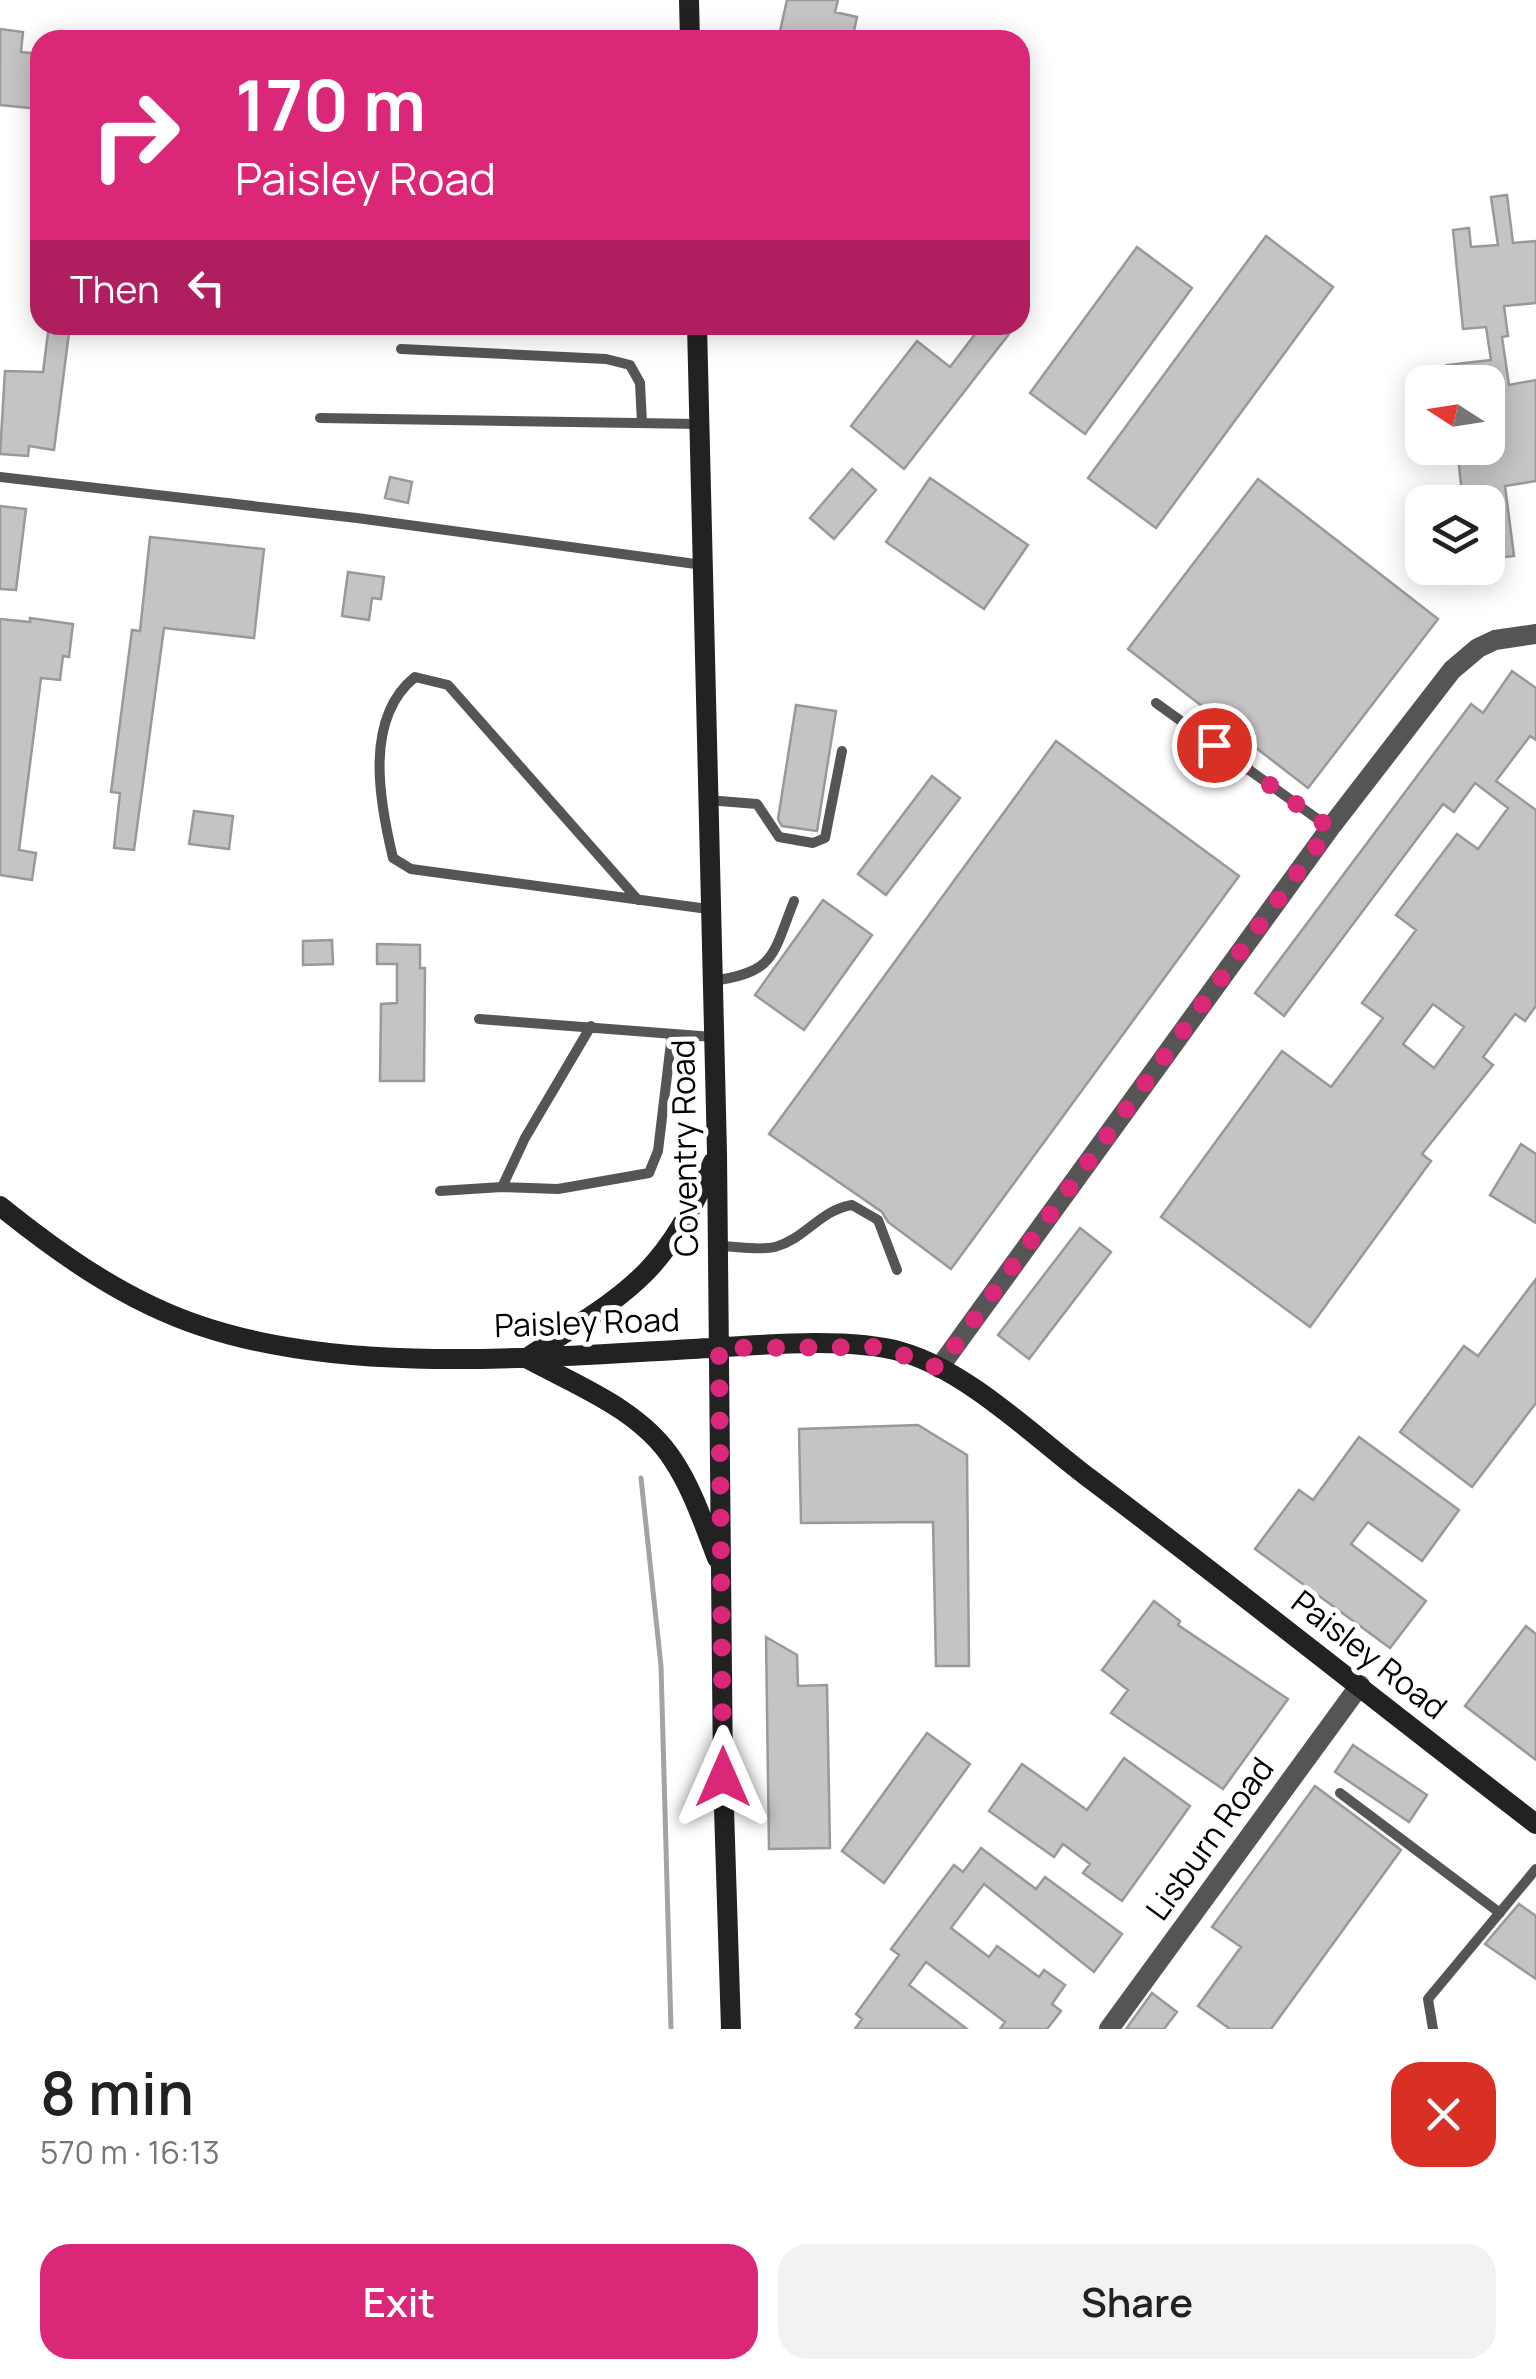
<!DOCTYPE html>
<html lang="en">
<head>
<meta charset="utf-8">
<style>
  body { margin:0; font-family:Manrope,sans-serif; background:#f2f2f2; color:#222; height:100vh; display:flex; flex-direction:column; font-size:38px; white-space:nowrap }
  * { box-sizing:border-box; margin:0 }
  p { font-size:32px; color:#767676 }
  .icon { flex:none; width:55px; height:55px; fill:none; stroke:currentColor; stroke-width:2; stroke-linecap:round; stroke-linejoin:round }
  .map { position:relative; height:2029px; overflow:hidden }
  .details { display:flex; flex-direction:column; background:#fff; flex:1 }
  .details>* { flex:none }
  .banner { position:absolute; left:30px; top:30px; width:1000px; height:305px; border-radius:30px; box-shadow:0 5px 25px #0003; background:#db2777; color:#fff; overflow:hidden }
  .needle { width:65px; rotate:282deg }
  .buttons { position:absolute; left:1405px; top:365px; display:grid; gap:20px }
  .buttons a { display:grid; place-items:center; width:100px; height:100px; border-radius:20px; background:#fff; box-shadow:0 5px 25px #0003; font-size:50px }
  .pin { position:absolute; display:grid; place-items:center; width:85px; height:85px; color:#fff; margin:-42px; border:5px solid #fff; border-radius:50%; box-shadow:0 2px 10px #0007 }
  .me { position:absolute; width:110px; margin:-55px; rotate:0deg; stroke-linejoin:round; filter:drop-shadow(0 0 8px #0008) }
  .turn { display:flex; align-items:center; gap:35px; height:210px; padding:0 40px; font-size:45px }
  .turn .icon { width:130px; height:130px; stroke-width:2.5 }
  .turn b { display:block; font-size:70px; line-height:85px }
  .then { display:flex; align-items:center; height:95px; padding:0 40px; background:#0003; gap:20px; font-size:38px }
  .round { display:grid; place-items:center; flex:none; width:105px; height:105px; border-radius:30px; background:#f2f2f2 }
  .overview { display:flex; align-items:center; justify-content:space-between; height:170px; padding:0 40px }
  h1 { font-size:60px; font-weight:600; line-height:75px }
  .action { display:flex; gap:20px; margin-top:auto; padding:20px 40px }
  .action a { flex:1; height:115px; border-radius:30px; background:#db2777; color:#fff; font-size:40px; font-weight:600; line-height:115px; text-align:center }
  .action a+a { background:#f2f2f2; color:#222 }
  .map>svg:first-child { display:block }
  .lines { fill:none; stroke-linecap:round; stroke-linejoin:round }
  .stream { stroke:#a3a3a3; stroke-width:5 }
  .building { fill:#c4c4c4; stroke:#999; stroke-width:2.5; fill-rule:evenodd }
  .lane { stroke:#555; stroke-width:10 }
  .street { stroke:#555; stroke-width:20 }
  .secondary { stroke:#222; stroke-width:20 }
  .route { stroke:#db2777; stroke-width:18; stroke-dasharray:0 32.4 }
  .labels { text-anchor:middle; stroke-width:10; stroke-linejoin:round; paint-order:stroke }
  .street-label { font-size:32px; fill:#000; stroke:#fff }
</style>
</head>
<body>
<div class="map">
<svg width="1536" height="2029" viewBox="0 0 1536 2029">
  <rect width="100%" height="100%" fill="#fff"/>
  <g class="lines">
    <!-- stream -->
    <path class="stream" d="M641,1478L661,1666L671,2029"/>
  </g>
  <!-- building -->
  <path class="building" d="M787,0H838L835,12L857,17L852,40H778Z
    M0,29L23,32L21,52L40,54V109L0,105Z
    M1507,195L1513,243L1536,241V303L1504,306L1508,336L1502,337L1509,385L1536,380V481L1505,486L1514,556L1488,559V502H1463L1457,448H1488V382H1449L1447,365L1491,360L1486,327L1463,329L1453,230L1469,228L1471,247L1498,245L1491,197Z
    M1266,236L1333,287L1156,528L1088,478Z
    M1137,247L1192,288L1085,434L1030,393Z
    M49,325H70L54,450L29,446L28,456L0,454L5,371L43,372Z
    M982,325H1016L904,469L851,426L917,341L950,367Z
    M852,469L876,490L834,539L810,518Z
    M390,477L412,482L408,503L385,498Z
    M930,478L1028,545L984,609L886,542Z
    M1258,479L1438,619L1308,788L1128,649Z
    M0,506L26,509L16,590L0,589Z
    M150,537L264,549L254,638L164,628L134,850L114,848L120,793L111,792L132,630L140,631Z
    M348,572L384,577L381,599L372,598L369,620L342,616Z
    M30,618L73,624L69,657L63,656L60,680L41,678L19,850L36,853L32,880L0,875V619L30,622Z
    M1512,671L1536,688V740L1530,736L1496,781L1536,810V1006L1525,1021L1515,1014L1483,1057L1493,1065L1422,1154L1431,1161L1310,1327L1161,1217L1282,1051L1331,1087L1383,1018L1362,1003L1416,930L1396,915L1457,834L1478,849L1508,808L1475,783L1454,812L1443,804L1284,1016L1255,993L1471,704L1483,713ZM1433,1004L1464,1027L1434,1068L1403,1044Z
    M796,705L836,711L817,831L782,826L778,819Z
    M1056,741L1239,876L951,1269L888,1222L882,1212L769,1134Z
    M932,776L960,798L886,895L858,874Z
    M194,811L233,816L229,849L189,844Z
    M823,900L872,935L804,1030L755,995Z
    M332,940L333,964L303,965V941Z
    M377,944L420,945V968H425L424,1081H380L381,1004L397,1003V964H377Z
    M1521,1144L1536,1154V1223L1490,1195Z
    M1080,1228L1111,1252L1029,1359L998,1335Z
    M1536,1279V1403L1472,1487L1400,1432L1464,1346L1478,1356Z
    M918,1425L967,1455L969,1666H936L933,1522L801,1523L799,1429Z
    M1359,1437L1459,1510L1422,1561L1368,1522L1351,1544L1426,1601L1390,1648L1255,1549L1299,1490L1313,1500Z
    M1154,1601L1180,1621L1178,1625L1288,1699L1223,1789L1111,1713L1128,1690L1102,1670Z
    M1526,1626L1536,1634V1760L1465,1706Z
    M766,1637L797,1655L798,1686L827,1685L830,1848L769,1849Z
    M927,1733L970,1764L884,1883L842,1851Z
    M1353,1745L1427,1795L1409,1822L1335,1772Z
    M1124,1758L1190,1806L1122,1901L1083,1873L1090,1864L1063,1844L1054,1857L989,1811L1022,1764L1087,1810Z
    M1315,1786L1401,1850L1271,2029H1230L1198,2006L1241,1947L1212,1927Z
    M981,1848L1036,1889L1045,1877L1122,1934L1094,1972L984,1884L951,1928L989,1957L997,1946L1039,1977L1044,1970L1065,1985L1052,2004L1061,2011L1047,2029H1000L1005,2022L926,1962L909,1985L967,2029H855L862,2019L856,2014L899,1955L891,1949L954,1865L963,1872Z
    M1519,1904L1536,1916V1979L1485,1944Z
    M1152,1993L1177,2012L1164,2029H1126Z"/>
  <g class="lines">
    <!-- lane -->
    <path class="lane" d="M401,349L606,359L630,365L640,383L642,423
      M320,418L699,424
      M0,477L357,518L703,565
      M1156,703L1330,828
      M707,800L757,804L779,837L813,843L825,838L842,751
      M638,900L448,685L415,677C364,718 379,800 393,858L411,869L708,909
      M712,981C776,972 772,956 794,901
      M479,1019L713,1037
      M502,1187L558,1189L649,1173L658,1151L672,1034
      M440,1191L502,1187L525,1138L591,1026
      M719,1246C736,1246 759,1251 775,1247C805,1239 820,1210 852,1205L878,1220L897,1270
      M1340,1793L1500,1913
      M1433,2029L1428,1999L1536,1869"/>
    <!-- street -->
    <path class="street" d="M939,1368L1330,828L1452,670L1478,648L1495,640L1536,634
      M1109,2029L1360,1685"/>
    <!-- secondary -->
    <path class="secondary" d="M689,0L690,40
      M697,325L717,1153L723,1777L731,2029
      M0,1206C61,1255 126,1301 201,1326C343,1374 527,1358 676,1350C739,1347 843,1335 902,1352C966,1370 1035,1437 1089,1478C1239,1591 1386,1709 1536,1824
      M528,1357C629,1291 663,1278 713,1162
      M528,1359C578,1386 641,1410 673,1460C693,1490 704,1525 717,1558"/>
  </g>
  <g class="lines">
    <!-- route -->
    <path class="route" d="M723,1777L719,1348L880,1347L939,1368L1330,828L1214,745"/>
  </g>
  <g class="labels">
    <!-- street labels -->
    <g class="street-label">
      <text transform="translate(685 1148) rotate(-91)" y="11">Coventry Road</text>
      <text transform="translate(587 1323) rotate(-2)" y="11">Paisley Road</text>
      <text transform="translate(1369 1655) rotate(38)" y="11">Paisley Road</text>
      <text transform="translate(1210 1839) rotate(-54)" y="11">Lisburn Road</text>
    </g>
  </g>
</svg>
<div class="buttons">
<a><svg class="needle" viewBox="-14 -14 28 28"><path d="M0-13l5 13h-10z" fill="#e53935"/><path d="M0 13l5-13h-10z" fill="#767676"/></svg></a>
<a><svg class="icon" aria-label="layers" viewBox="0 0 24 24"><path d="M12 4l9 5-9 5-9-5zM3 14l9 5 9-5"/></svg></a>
</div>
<div class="pin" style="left:1214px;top:745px;background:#d93025"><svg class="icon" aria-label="arrive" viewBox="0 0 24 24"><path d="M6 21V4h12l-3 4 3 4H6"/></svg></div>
<svg class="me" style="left:723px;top:1777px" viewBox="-20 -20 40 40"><path d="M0-17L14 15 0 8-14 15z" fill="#db2777" stroke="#fff" stroke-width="4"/></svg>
<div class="banner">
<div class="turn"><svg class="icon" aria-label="right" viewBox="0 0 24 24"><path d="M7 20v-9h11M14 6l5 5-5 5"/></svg><div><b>170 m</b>Paisley Road</div></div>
<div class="then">Then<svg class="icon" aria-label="left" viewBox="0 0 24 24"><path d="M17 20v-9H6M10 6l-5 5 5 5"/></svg></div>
</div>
</div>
<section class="details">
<div class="overview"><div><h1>8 min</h1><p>570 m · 16:13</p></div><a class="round" style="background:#d93025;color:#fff"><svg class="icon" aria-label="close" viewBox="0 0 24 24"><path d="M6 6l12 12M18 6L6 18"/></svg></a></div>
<div class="action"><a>Exit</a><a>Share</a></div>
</section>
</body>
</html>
